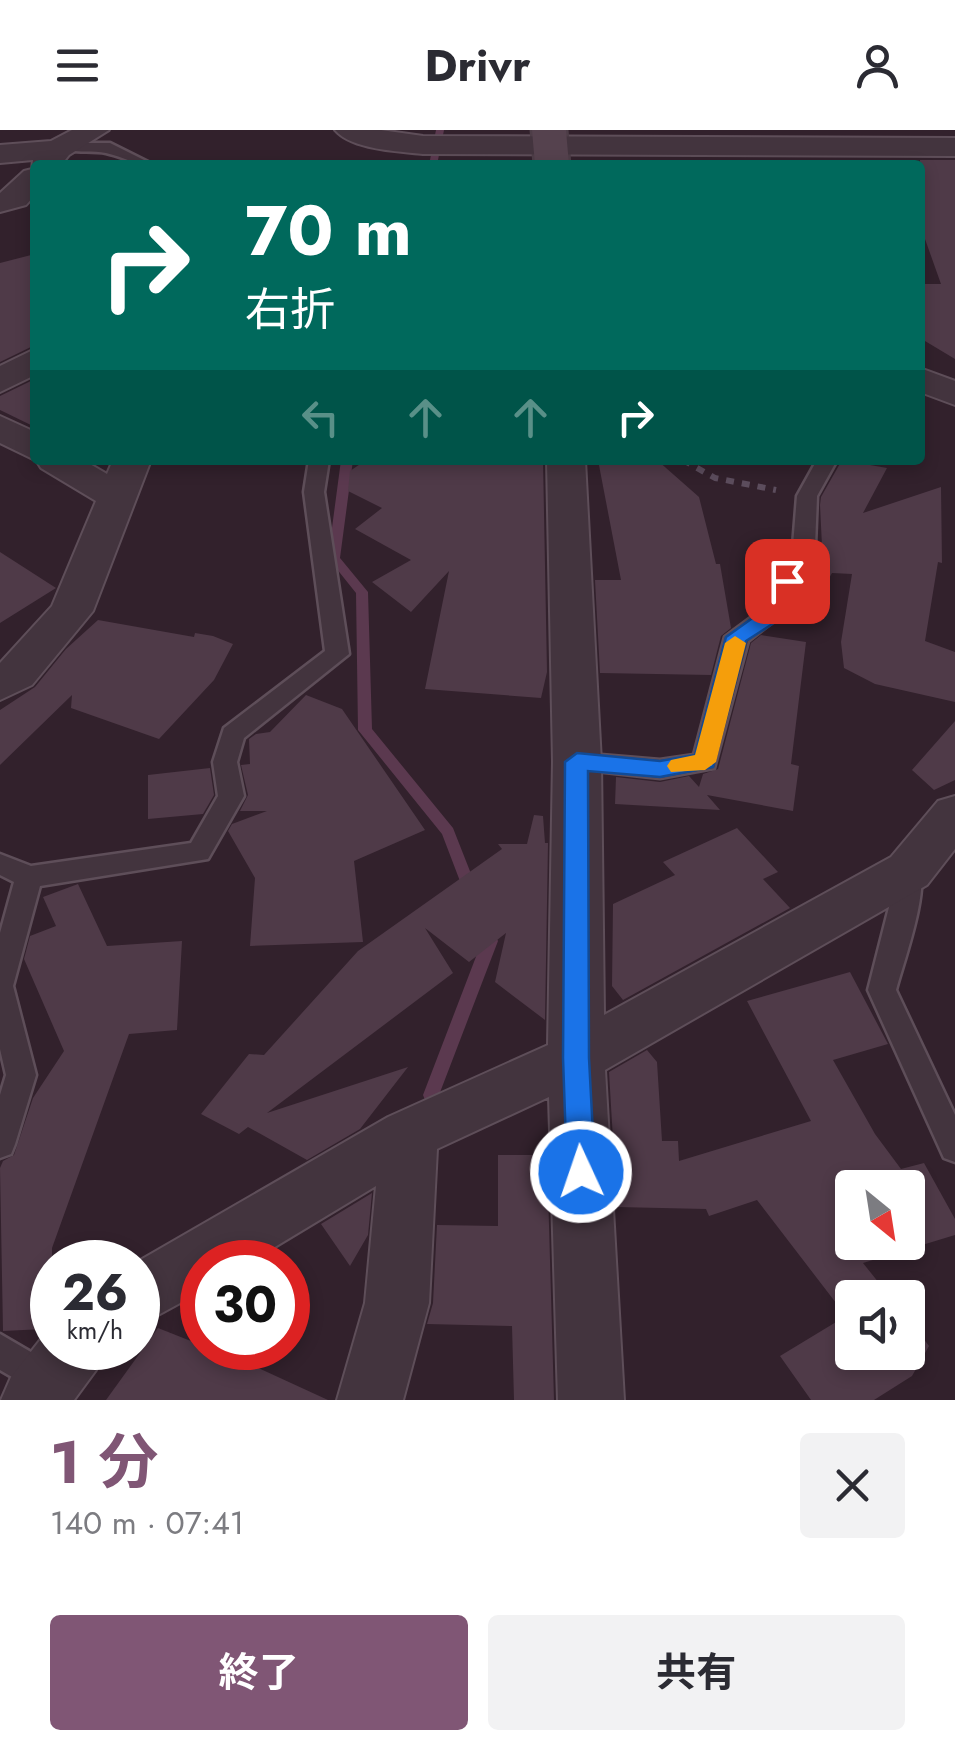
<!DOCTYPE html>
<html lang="ja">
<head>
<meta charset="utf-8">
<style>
  body { margin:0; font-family:Jost,"Noto Sans JP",sans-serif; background:#f2f2f3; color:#2b2b33; height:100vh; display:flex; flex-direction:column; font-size:38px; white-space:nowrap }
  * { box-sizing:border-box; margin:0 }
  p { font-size:32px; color:#7c7c81 }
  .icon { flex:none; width:55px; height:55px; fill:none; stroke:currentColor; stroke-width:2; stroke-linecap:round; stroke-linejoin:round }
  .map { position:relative; height:1270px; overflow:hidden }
  .panel { display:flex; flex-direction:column; background:#fff; flex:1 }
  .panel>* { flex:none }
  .guide { position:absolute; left:30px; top:30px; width:895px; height:305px; border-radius:10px; box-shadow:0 5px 15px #0003; background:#00695c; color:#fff; overflow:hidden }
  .needle { width:65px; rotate:150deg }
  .tools { position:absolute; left:835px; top:1040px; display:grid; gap:20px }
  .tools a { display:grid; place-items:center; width:90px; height:90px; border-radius:10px; background:#fff; box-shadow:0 5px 15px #0003; font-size:50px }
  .speed { position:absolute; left:30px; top:1110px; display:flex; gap:20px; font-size:50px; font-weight:700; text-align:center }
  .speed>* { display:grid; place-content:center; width:130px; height:130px; border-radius:50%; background:#fff; box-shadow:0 5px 15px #0003; line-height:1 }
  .speed small { font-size:25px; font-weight:400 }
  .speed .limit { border:15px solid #d22; background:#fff; color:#111 }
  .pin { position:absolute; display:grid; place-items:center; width:85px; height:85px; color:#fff; margin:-42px; border-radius:20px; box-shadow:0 5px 15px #0006 }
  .me { position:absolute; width:110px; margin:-55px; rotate:357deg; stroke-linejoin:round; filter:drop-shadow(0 0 8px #0008) }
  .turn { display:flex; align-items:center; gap:35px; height:210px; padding:0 50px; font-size:45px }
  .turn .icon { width:130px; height:130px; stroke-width:2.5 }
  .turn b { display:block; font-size:70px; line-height:85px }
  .lanes { display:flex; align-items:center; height:95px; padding:0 50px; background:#0003; justify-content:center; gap:50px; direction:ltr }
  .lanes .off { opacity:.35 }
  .round { display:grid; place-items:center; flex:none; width:105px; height:105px; border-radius:10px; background:#f2f2f3 }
  .overview { display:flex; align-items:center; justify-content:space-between; height:170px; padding:0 50px }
  h1 { font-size:60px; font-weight:700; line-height:75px; color:#805675 }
  .action { display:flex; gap:20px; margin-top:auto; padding:20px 50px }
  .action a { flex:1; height:115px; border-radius:10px; background:#805675; color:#fff; font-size:40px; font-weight:700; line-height:115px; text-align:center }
  .action a+a { background:#f2f2f3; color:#2b2b33 }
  header { display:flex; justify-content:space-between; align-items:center; height:130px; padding:0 50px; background:#fff; font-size:45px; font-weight:700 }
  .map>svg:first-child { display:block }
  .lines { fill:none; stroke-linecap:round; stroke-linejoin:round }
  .stream { fill:#5b394f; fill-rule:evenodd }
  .building { fill:#4f3a48; fill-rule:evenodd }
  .lane-casing { stroke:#5e4e59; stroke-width:5 }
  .street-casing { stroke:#5e4e59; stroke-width:4 }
  .secondary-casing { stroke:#4d3d47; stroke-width:5 }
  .path { stroke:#5c4d5d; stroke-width:6; stroke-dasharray:8 8; stroke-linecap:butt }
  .lane { fill:#43343e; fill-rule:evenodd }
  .street { fill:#43343e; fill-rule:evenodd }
  .secondary { fill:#55424e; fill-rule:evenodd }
  .route { fill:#1a73e8; stroke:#114b97; stroke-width:2.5 }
  .slow { fill:#f59e0b }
</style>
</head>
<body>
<header><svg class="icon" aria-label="menu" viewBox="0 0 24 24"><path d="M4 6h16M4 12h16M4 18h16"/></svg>Drivr<svg class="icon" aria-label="person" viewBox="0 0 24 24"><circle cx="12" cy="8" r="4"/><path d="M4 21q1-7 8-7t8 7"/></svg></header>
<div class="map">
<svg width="955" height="1270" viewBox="0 0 955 1270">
  <rect width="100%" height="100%" fill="#32212c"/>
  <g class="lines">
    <!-- stream -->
    <path class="stream" d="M436,0H444L437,35H429Z
      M341,330H353L340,428L368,462L372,599L453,698L477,759L475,763H465L463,759L442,704L358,600L356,463L328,428Z
      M487,796L492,798L498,811L439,965L437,970L431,972L425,970L423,965L482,811L479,802L482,798Z"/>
  </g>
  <!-- building -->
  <path class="building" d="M920,30H955V229L920,208V154H941L920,95Z
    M35,124V215L0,232V133Z
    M35,249V297L0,280V266Z
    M366,330H543L547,542L541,568L425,559L449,441L411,482L372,452L411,430L355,399L382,378L348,361L350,341Z
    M598,330H657L699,367L716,434H720L731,498L721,506L711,545L600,543L595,450H621Z
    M842,330L887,338L863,383L941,357L942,433L938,432L925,511L955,522V572L875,554L844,538L841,512L852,444L832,443L824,457L820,375L821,367Z
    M0,422L56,458L0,493Z
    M98,490L194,507L195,503L213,506L233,514L214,550L159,609L71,578L72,565L0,635V580L35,557L66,519Z
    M761,505L806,512L791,634L799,636L793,681L707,665L720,680L615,674L616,647L660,652L689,646L699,657L703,644L718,639L751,513Z
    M306,565L342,579L425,700L354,731L363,812L250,816L255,748L228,701L232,694L267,681H240L248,665L241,635L250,634L249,609L256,604L270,602Z
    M955,591V650L934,660L912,640Z
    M210,638L214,665L203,684L148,689V645Z
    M534,685L543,686L545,713H548L545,890L495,852L506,803L469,832L425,798L453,843L267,983L408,937L360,999L307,1030L248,997L239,1004L201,984L249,924L264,925L358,821L502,719L498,714H527Z
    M737,698L778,742L763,749L790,778L623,870L612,856L613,774L675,745L663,732Z
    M78,754L107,816L182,811L177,900L129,904L52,1118V1192L44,1199L3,1201L0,1038L3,1031L14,1025L33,968L64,921L24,829L30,806L56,796L43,767Z
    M850,842L888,914L833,930L875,1004L901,1039L924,1033L955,1089V1105L863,1133L891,1168H852V1222H908V1188L929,1216L912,1246L874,1270H811L780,1226L846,1186L757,1070L709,1086L706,1079L617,1077L609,942L647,920L657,932L662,1011H678L679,1031L811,991L747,871ZM852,1058H908V1112H852Z
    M498,1025H547L554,1270H514L512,1196L427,1194L433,1173L437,1095L498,1096Z
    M372,1063L368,1105L350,1136L321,1094Z
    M158,1198L254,1236L328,1270H106Z"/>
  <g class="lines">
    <defs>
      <path id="lane" d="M59,13H110L154,35C134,35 124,27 106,23C90,19 71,25 57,16Z
        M309,330H329L324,362L349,524L244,608L237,632L244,666L208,729L40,756L13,856L36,945L15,1014L11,1024L0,1028V965L6,945L0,919V803L14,752L0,745V724L31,736L191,713L218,666L213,632L224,598L325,521L304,362Z
        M817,330H837L817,366L815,416L780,486L748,511L714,638L660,648L568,638L565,632L568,626L577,623L660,630L694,625L725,507L760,481L793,416L797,366Z
        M909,731L918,734C931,757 903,833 896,860L955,985V1032L944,1028L868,860L900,734Z
        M0,1204L60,1239L65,1251L60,1263L48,1268L0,1240Z"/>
      <path id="street" d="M72,0H109L69,25L61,35H35V65L26,75L0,82V63L24,41L32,39L33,30L0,33V15L51,11Z
        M335,0H381L423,6L955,8V26L423,24C398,21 352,20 335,0Z
        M35,219V245L0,262V236Z
        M920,238L955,251V275L920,262Z
        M0,286L35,302V330L0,313Z
        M36,330H83L107,344L113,330H151L93,481L32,555L0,570V533L52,476L96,371L41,338Z
        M547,330H585L601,632L604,885L891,727L938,671L955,666V719L927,755L605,940L624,1270H558L549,967L437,1019L429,1173L403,1270H337L365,1173L376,1056L250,1132H202V1161L138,1196L137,1132L388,987L548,915L553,632Z
        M52,1195V1218H105L96,1240L74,1270H1L11,1247Z"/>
      <path id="secondary" d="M532,0H566L569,35H535Z"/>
    </defs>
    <!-- lane casing -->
    <use href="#lane" class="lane-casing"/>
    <!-- street casing -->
    <use href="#street" class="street-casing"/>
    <!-- secondary casing -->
    <use href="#secondary" class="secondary-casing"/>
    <!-- path -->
    <path class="path" d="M683,330L715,348L776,360"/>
    <!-- lane -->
    <use href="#lane" class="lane"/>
    <!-- street -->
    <use href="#street" class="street"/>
    <!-- secondary -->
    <use href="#secondary" class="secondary"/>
  </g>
  <!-- route -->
  <path class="route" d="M787,445L797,451L777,491L746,511L713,637L660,647L588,641L589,928L595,1042L591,1051L581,1055L571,1051L567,1042L563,928L565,632L577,623L660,631L695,625L726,507L761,482L780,447Z"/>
  <!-- slow -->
  <path class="slow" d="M735,506L746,513L716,632L705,640L671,642L667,636L671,630L695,625L725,513Z"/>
</svg>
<div class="tools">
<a><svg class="needle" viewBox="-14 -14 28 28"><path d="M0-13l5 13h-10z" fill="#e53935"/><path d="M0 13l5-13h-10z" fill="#7c7c81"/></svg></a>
<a><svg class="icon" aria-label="sound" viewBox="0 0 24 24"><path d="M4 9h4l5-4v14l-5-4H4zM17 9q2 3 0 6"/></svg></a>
</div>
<div class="speed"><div>26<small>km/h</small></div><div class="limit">30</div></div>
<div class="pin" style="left:787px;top:451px;background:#d93025"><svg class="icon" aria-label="arrive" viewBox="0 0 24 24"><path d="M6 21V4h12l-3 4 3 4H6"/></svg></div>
<svg class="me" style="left:581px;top:1042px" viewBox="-20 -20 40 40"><circle r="17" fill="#1a73e8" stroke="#fff" stroke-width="3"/><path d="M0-11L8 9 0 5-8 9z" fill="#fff"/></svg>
<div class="guide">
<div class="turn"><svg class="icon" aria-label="right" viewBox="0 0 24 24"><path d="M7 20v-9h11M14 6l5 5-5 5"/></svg><div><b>70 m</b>右折</div></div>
<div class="lanes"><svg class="icon off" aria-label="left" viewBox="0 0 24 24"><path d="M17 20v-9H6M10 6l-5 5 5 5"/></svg><svg class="icon off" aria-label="ahead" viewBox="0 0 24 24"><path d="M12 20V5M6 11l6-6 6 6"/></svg><svg class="icon off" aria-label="ahead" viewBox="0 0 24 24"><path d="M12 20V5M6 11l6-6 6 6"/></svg><svg class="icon" aria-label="right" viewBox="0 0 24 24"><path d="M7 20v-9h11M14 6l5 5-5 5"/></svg></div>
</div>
</div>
<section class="panel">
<div class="overview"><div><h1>1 分</h1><p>140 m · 07:41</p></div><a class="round"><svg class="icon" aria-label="close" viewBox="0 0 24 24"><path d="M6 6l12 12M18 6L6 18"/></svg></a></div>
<div class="action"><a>終了</a><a>共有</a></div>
</section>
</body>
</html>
